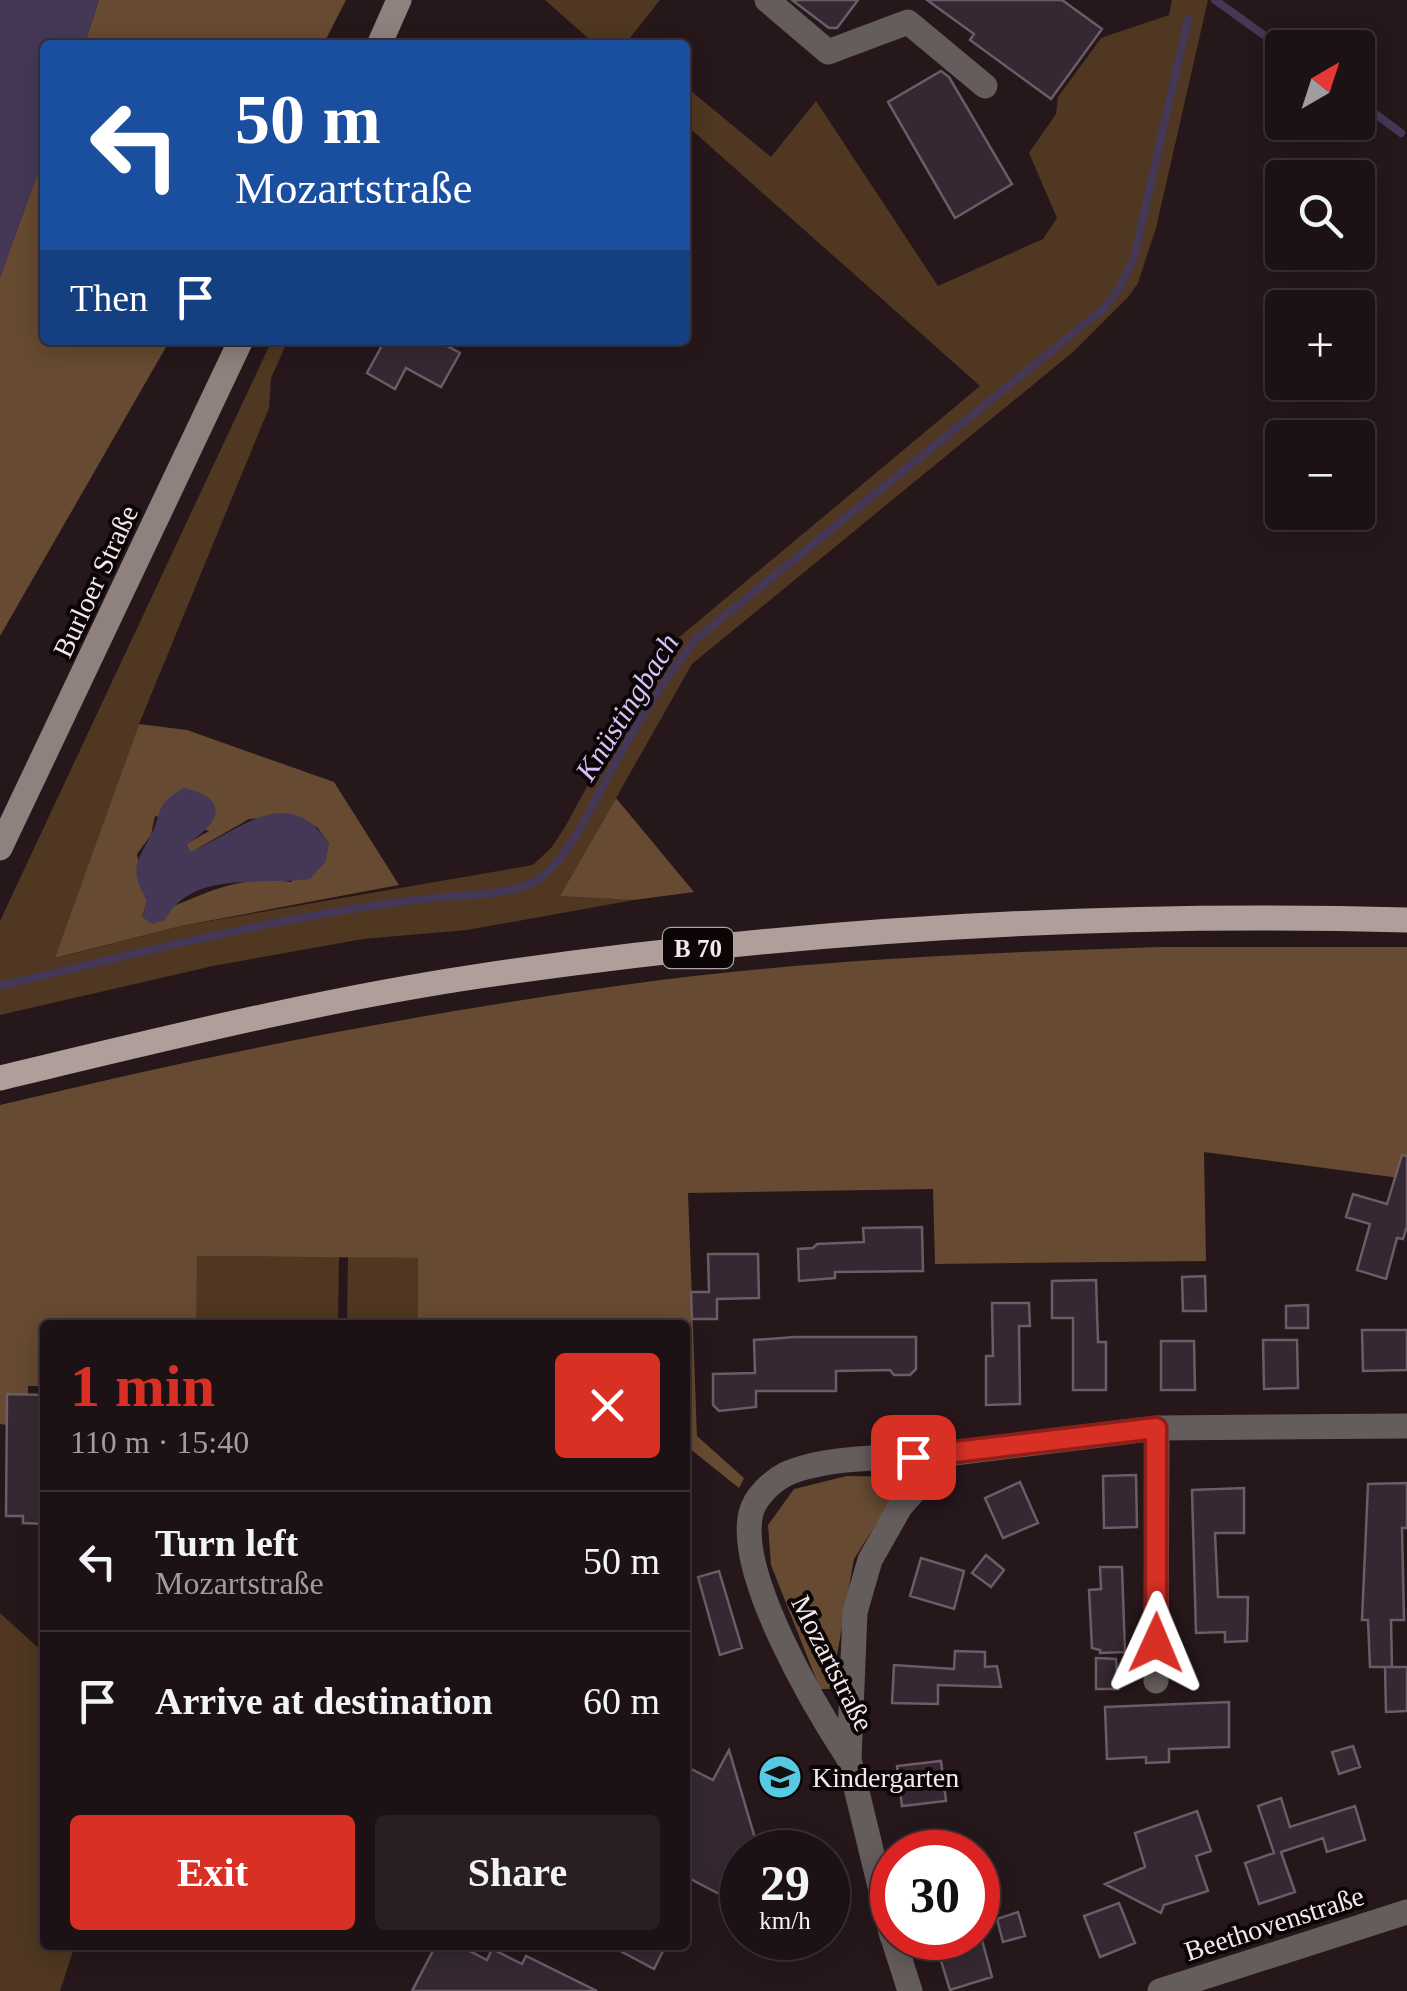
<!DOCTYPE html>
<html lang="en">
<head>
<meta charset="utf-8">
<style>
  body { margin:0; font-family:"Times New Roman",serif; background:#291f22; color:#f1f3f6; height:100vh; display:flex; flex-direction:column; font-size:38px; white-space:nowrap }
  * { box-sizing:border-box; margin:0 }
  p { font-size:32px; color:#a09da0 }
  .icon { flex:none; width:55px; height:55px; fill:none; stroke:currentColor; stroke-width:2; stroke-linecap:round; stroke-linejoin:round }
  .map { position:relative; flex:1; overflow:hidden }
  .drawer { position:absolute; left:40px; top:1320px; width:650px; height:630px; display:flex; flex-direction:column; background:#1c1114; border-radius:10px; box-shadow:0 5px 25px #0003,0 0 0 2px #3a3134 }
  .drawer>* { flex:none }
  .hud { position:absolute; left:40px; top:40px; width:650px; height:305px; border-radius:10px; box-shadow:0 5px 25px #0003,0 0 0 2px #3a3134; background:#1a4fa0; color:#fff; overflow:hidden }
  .needle { width:65px; rotate:39deg }
  .fabs { position:absolute; left:1265px; top:30px; display:grid; gap:20px }
  .fabs a { display:grid; place-items:center; width:110px; height:110px; border-radius:10px; background:#1c1114; box-shadow:0 5px 25px #0003,0 0 0 2px #3a3134; font-size:50px }
  .speed { position:absolute; left:720px; top:1830px; display:flex; gap:20px; font-size:50px; font-weight:700; text-align:center }
  .speed>* { display:grid; place-content:center; width:130px; height:130px; border-radius:50%; background:#1c1114; box-shadow:0 5px 25px #0003,0 0 0 2px #3a3134; line-height:1 }
  .speed small { font-size:25px; font-weight:400 }
  .speed .limit { border:15px solid #d22; background:#fff; color:#111 }
  .pin { position:absolute; display:grid; place-items:center; width:85px; height:85px; color:#fff; margin:-42px; border-radius:20px; box-shadow:0 5px 15px #0006 }
  .me { position:absolute; width:110px; margin:-55px; rotate:1deg; stroke-linejoin:round; filter:drop-shadow(0 0 8px #0008) }
  .turn { display:flex; align-items:center; gap:35px; height:210px; padding:0 30px; font-size:45px }
  .turn .icon { width:130px; height:130px; stroke-width:2.5 }
  .turn b { display:block; font-size:70px; line-height:85px }
  .then { display:flex; align-items:center; height:95px; padding:0 30px; background:#0003; gap:20px; font-size:38px }
  .round { display:grid; place-items:center; flex:none; width:105px; height:105px; border-radius:10px; background:#291f22 }
  .overview { display:flex; align-items:center; justify-content:space-between; height:170px; padding:0 30px }
  h1 { font-size:60px; font-weight:600; line-height:75px; color:#d93025 }
  .primary-button { display:flex; gap:20px; margin-top:auto; padding:20px 30px }
  .primary-button a { flex:1; height:115px; border-radius:10px; background:#d93025; color:#fff; font-size:40px; font-weight:600; line-height:115px; text-align:center }
  .primary-button a+a { background:#291f22; color:#f1f3f6 }
  ul { padding:0; list-style:none }
  li { display:flex; align-items:center; gap:30px; height:140px; padding:0 30px; border-top:2px solid #3a3134 }
  li div { flex:1 }
  li b { display:block; font-size:38px }
  li em { font-style:normal }
  .map>svg:first-child { display:block }
  .green { fill:#4f3721 }
  .forest { fill:#664a31; fill-rule:evenodd }
  .water { fill:#453856 }
  .lines { fill:none; stroke-linecap:round; stroke-linejoin:round }
  .stream { stroke:#453856; stroke-width:8 }
  .building { fill:#352832; stroke:#6b5c67; stroke-width:2.5 }
  .street { stroke:#655d5b; stroke-width:25 }
  .secondary { stroke:#8f817e; stroke-width:25 }
  .primary { stroke:#af9e9a; stroke-width:25 }
  .route-casing { stroke:#8d1f18; stroke-width:25 }
  .route { stroke:#d93025; stroke-width:18 }
  .labels { text-anchor:middle; stroke-width:8; stroke-linejoin:round; paint-order:stroke }
  .shield { fill:#0b0506; stroke:#aea4a6; stroke-width:2.5 }
  .shield-label { font-size:25px; font-weight:bold; fill:#f4e8eb }
  .street-label { font-size:28px; fill:#f4e8eb; stroke:#0b0506 }
  .poi-label { font-size:28px; fill:#f4e8eb; stroke:#0b0506; text-anchor:start }
  .water-label { font-size:30px; font-style:italic; fill:#d8c0fa; stroke:#0b0506 }
</style>
</head>
<body>
<div class="map">
<svg width="1407" height="1991" viewBox="0 0 1407 1991">
  <rect width="100%" height="100%" fill="#26171b"/>
  <!-- green -->
  <path class="green" d="M545,0H660L629,39L636,45H596Z
    M1172,0H1208L1156,228L1138,283L1129,296L1073,352L692,664L561,895L634,900L467,930L363,939L213,966L0,1015V921L272,340H288L271,378L269,408L139,724L56,958L181,926L533,865L551,848L565,827L639,691L671,644L980,386L685,124V86L771,157L816,101L938,286L1043,239L1057,218L1029,153L1056,114L1058,97L1101,38L1169,15Z
    M196,1256L339,1257L338,1325H196Z
    M348,1257L419,1258L418,1325H347Z
    M0,1613L45,1654V1945H75L60,1991H0Z"/>
  <!-- forest -->
  <path class="forest" d="M99,0H346L323,45H84Z
    M45,153V340H170L0,636V277Z
    M139,724L187,730L334,782L399,885L181,926L55,958ZM295,815L318,828L329,844L291,882C224,874 200,900 142,917L147,901L137,854L151,835L155,816L209,831L186,844L190,853L249,819Z
    M616,798L694,892L634,900L560,896Z
    M1160,947H1407V1179L1204,1152L1206,1261L935,1264L933,1189L688,1193L697,1436L744,1478L739,1488L685,1445V1325H418V1258L197,1256L196,1325H45V1386H28V1395L8,1394L7,1425L0,1424V1105C207,1055 413,1014 624,985C802,960 981,953 1160,947Z
    M847,1476L906,1477L854,1559L831,1689H820L771,1565L768,1525L794,1489Z"/>
  <!-- water -->
  <path class="water" d="M0,0H99L84,45H45V153L0,277Z
    M184,788C231,799 220,823 187,844L190,852C238,832 288,780 329,844L326,861L310,879C264,886 191,869 165,920L152,924L142,917L147,901C130,870 135,865 150,837C164,811 153,805 184,788Z"/>
  <g class="lines">
    <!-- stream -->
    <path class="stream" d="M1215,0L1282,48
      M1358,101L1401,133
      M0,986C143,952 287,914 433,898C464,894 519,897 544,875C574,848 590,809 609,774C635,726 662,681 696,639L1103,309L1120,287L1134,257L1188,19"/>
  </g>
  <!-- building -->
  <path class="building" d="M792,0H858L837,28H829Z
    M927,0H1062L1102,29L1051,99L970,40L974,34Z
    M941,71L949,77L1012,184L955,218L888,102Z
    M385,340H436L460,353L441,387L406,368L395,389L367,373Z
    M1402,1155L1407,1156V1226L1403,1239L1397,1238L1386,1279L1357,1270L1370,1224L1346,1217L1353,1194L1387,1204Z
    M922,1227L923,1271L835,1272V1278L799,1281L798,1249L813,1248L817,1244L864,1242L863,1228Z
    M708,1254H758L759,1298L717,1299V1319H692L691,1292H709Z
    M1205,1276L1206,1311H1183L1182,1277Z
    M1096,1280L1098,1342H1106V1390H1073V1318H1052V1281Z
    M992,1303H1029L1030,1326H1019L1020,1404L986,1405V1356H993Z
    M1308,1305V1328H1286V1306Z
    M1362,1330H1407V1370L1363,1371Z
    M795,1337H916V1369L910,1375H894L890,1370L836,1371V1391H756V1407L719,1411L713,1405V1374L755,1373L754,1340Z
    M1263,1340H1297L1298,1388L1264,1389Z
    M1161,1341H1194L1195,1390H1161Z
    M7,1394L45,1395V1524L23,1523V1516H6Z
    M1136,1475L1137,1527L1104,1528L1103,1476Z
    M1020,1482L1038,1523L1003,1538L985,1498Z
    M1407,1483V1528H1402L1404,1620H1391L1392,1667H1386H1407V1711L1386,1712L1385,1667H1370L1368,1620H1362L1368,1484Z
    M1244,1488V1533H1215L1218,1597H1248L1247,1641L1225,1642V1632L1196,1633L1192,1490Z
    M986,1555L1004,1570L991,1587L972,1573Z
    M921,1558L964,1571L954,1609L910,1596Z
    M1100,1567H1122L1125,1652L1100,1653V1650L1092,1648L1089,1590L1101,1589Z
    M719,1571L742,1648L720,1655L698,1577Z
    M955,1651L985,1652V1667L997,1666L1001,1687L938,1685V1704L892,1703L894,1665L954,1669Z
    M1096,1658L1116,1659L1118,1689H1096Z
    M1229,1702V1747L1169,1749V1762L1146,1763V1757L1107,1759L1105,1707Z
    M1353,1746L1360,1767L1339,1774L1332,1752Z
    M729,1750L759,1852H742V1906L685,1876V1766L713,1780Z
    M941,1761L946,1801L902,1806L897,1766Z
    M1281,1798L1290,1827L1355,1806L1365,1840L1327,1852L1323,1838L1281,1852L1295,1892L1259,1904L1245,1863L1274,1853L1258,1806Z
    M1197,1811L1211,1851L1196,1856L1208,1891L1164,1905L1161,1913L1105,1884L1145,1867L1135,1833Z
    M1119,1903L1135,1943L1100,1957L1084,1916Z
    M1018,1912L1025,1936L1003,1942L997,1919Z
    M982,1940L992,1977L950,1990L939,1954Z
    M436,1945H458L487,1960L492,1949L522,1964L526,1956L597,1991H412Z
    M609,1945H666L654,1969Z"/>
  <g class="lines">
    <!-- street -->
    <path class="street" d="M767,0L828,52L908,22L985,86
      M1156,1681L1157,1428
      M849,1759C815,1707 736,1574 751,1513C755,1497 772,1481 786,1474C829,1455 899,1458 946,1454
      M892,1936L849,1759L855,1612L870,1560L900,1507L946,1454L1157,1428L1407,1426
      M893,1938L910,1991
      M1160,1991L1407,1912"/>
    <!-- secondary -->
    <path class="secondary" d="M379,45L399,0
      M0,848L241,340"/>
    <!-- primary -->
    <path class="primary" d="M0,1078C159,1040 319,1000 480,976C787,931 1097,911 1407,920"/>
  </g>
  <g class="lines">
    <defs>
      <path id="route" d="M913,1457L1156,1428V1643"/>
    </defs>
    <!-- route casing -->
    <use href="#route" class="route-casing"/>
    <!-- route -->
    <use href="#route" class="route"/>
  </g>
  <!-- icons -->
  <defs>
    <symbol id="school-disc" viewBox="-11 -11 22 22"><circle r="9.5" fill="#57c9e3" stroke="#0b0506"/><path d="M0-5L7-2L0 1L-7-2ZM-4 1L0 2.5L4 1V4Q0 6-4 4Z" fill="#111"/></symbol>
  </defs>
  <g fill-rule="evenodd">
    <use href="#school-disc" x="755" y="1752" width="50" height="50"/>
  </g>
  <g class="labels">
    <!-- shield labels -->
    <rect class="shield" x="663" y="928" width="70" height="40" rx="8"/>
    <g class="shield-label">
      <text x="698" y="957">B 70</text>
    </g>
    <!-- street labels -->
    <g class="street-label">
      <text transform="translate(95 581) rotate(-65)" y="10">Burloer Straße</text>
      <text transform="translate(833 1663) rotate(63)" y="10">Mozartstraße</text>
      <text transform="translate(1274 1923) rotate(-18)" y="10">Beethovenstraße</text>
    </g>
    <!-- poi labels -->
    <g class="poi-label">
      <text x="812" y="1787">Kindergarten</text>
    </g>
    <!-- water labels -->
    <g class="water-label">
      <text transform="translate(627 707) rotate(-58)" y="10">Knüstingbach</text>
    </g>
  </g>
</svg>
<div class="fabs">
<a><svg class="needle" viewBox="-14 -14 28 28"><path d="M0-13l5 13h-10z" fill="#e53935"/><path d="M0 13l5-13h-10z" fill="#a09da0"/></svg></a>
<a><svg class="icon" aria-label="search" viewBox="0 0 24 24"><circle cx="10" cy="10" r="6"/><path d="M15 15l6 6"/></svg></a>
<a>+</a>
<a>−</a>
</div>
<div class="speed"><div>29<small>km/h</small></div><div class="limit">30</div></div>
<div class="pin" style="left:913px;top:1457px;background:#d93025"><svg class="icon" aria-label="arrive" viewBox="0 0 24 24"><path d="M6 21V4h12l-3 4 3 4H6"/></svg></div>
<svg class="me" style="left:1156px;top:1643px" viewBox="-20 -20 40 40"><path d="M0-17L14 15 0 8-14 15z" fill="#d93025" stroke="#fff" stroke-width="4"/></svg>
<div class="hud">
<div class="turn"><svg class="icon" aria-label="left" viewBox="0 0 24 24"><path d="M17 20v-9H6M10 6l-5 5 5 5"/></svg><div><b>50 m</b>Mozartstraße</div></div>
<div class="then">Then<svg class="icon" aria-label="arrive" viewBox="0 0 24 24"><path d="M6 21V4h12l-3 4 3 4H6"/></svg></div>
</div>
<section class="drawer">
<div class="overview"><div><h1>1 min</h1><p>110 m · 15:40</p></div><a class="round" style="background:#d93025;color:#fff"><svg class="icon" aria-label="close" viewBox="0 0 24 24"><path d="M6 6l12 12M18 6L6 18"/></svg></a></div>
<ul>
<li><svg class="icon" aria-label="left" viewBox="0 0 24 24"><path d="M17 20v-9H6M10 6l-5 5 5 5"/></svg><div><b>Turn left</b><p>Mozartstraße</p></div><em>50 m</em></li>
<li><svg class="icon" aria-label="arrive" viewBox="0 0 24 24"><path d="M6 21V4h12l-3 4 3 4H6"/></svg><div><b>Arrive at destination</b></div><em>60 m</em></li>
</ul>
<div class="primary-button"><a>Exit</a><a>Share</a></div>
</section>
</div>
</body>
</html>
